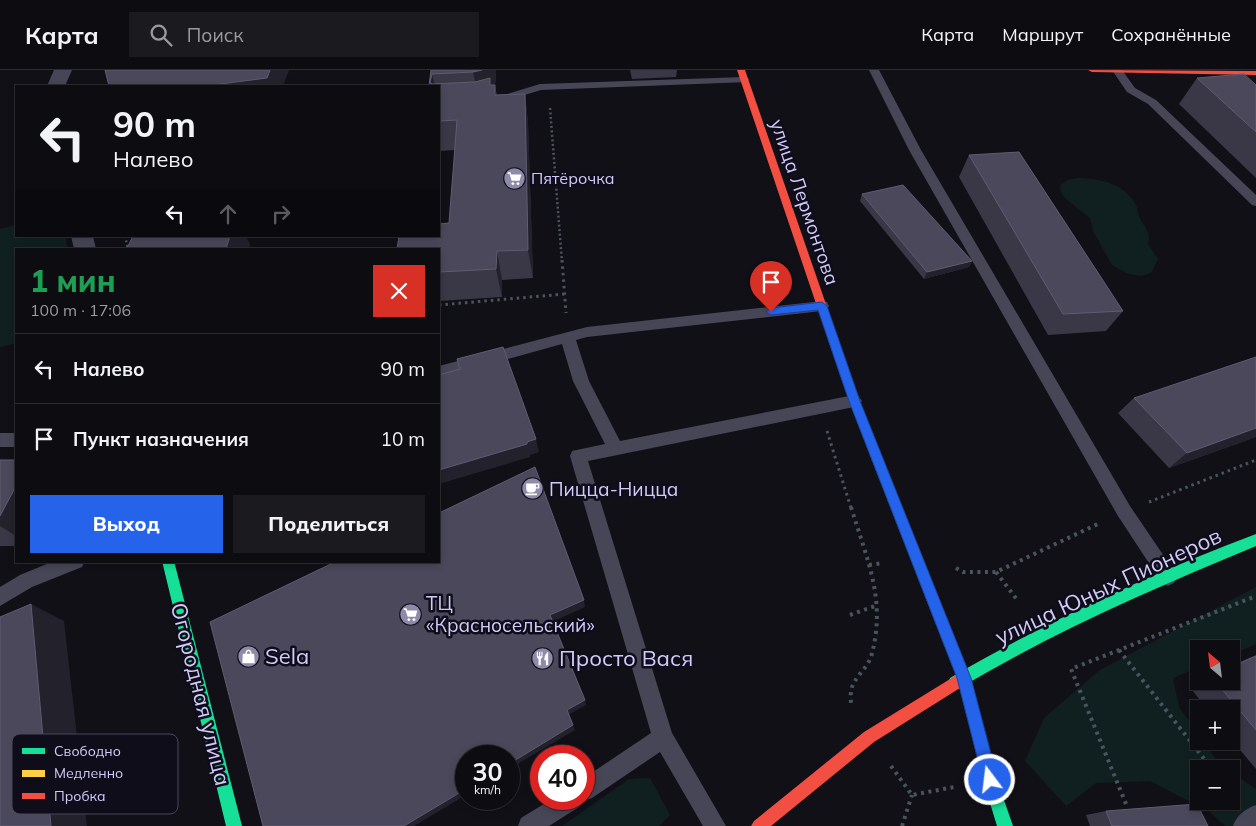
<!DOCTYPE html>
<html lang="ru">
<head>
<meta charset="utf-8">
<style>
  body { margin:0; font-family:Mulish,sans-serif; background:#1b1a1f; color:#f1f3f6; height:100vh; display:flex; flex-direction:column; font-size:19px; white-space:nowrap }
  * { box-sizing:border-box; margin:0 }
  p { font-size:16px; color:#9a9b9f }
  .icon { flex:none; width:28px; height:28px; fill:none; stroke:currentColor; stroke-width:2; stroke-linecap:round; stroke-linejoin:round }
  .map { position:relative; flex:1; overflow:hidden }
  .details { position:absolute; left:15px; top:178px; width:425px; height:315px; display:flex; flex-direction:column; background:#0d0c11; border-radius:0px; box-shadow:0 2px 8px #0003,0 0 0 1px #2d2c31 }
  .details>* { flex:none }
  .hud { position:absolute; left:15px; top:15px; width:425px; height:152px; border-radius:0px; box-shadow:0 2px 8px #0003,0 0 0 1px #2d2c31; background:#0d0c11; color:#f1f3f6; overflow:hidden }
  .needle { width:32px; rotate:332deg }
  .controls { position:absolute; left:1190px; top:570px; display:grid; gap:10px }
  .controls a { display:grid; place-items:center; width:50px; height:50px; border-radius:0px; background:#0d0c11; box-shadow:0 2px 8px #0003,0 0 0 1px #2d2c31; font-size:25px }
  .speed { position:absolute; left:455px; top:675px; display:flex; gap:10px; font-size:25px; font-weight:700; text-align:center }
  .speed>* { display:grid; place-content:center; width:65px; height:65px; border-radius:50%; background:#0d0c11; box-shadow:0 2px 8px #0003,0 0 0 1px #2d2c31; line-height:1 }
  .speed small { font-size:12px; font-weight:400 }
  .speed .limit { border:8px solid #d22; background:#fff; color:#111 }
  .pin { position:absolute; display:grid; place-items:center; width:42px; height:42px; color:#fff; margin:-51px -21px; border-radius:50% 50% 50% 0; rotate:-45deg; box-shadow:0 0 5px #0007 }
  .pin .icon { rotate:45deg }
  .me { position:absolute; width:55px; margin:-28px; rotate:345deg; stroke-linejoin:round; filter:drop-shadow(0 0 4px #0008) }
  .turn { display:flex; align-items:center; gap:18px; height:105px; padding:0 15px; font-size:22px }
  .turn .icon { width:65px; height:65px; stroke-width:2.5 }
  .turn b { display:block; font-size:35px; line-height:42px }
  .lanes { display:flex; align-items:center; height:48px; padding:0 15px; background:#0003; justify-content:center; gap:25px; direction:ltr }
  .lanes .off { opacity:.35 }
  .round { display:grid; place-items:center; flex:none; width:52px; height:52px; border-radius:0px; background:#1b1a1f }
  .summary { display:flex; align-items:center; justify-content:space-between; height:85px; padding:0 15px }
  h1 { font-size:30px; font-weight:800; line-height:38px; color:#1e9e55 }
  .button { display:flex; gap:10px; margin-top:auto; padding:10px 15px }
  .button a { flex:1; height:58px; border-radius:0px; background:#2563eb; color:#fff; font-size:20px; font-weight:800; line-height:58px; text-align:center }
  .button a+a { background:#1b1a1f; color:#f1f3f6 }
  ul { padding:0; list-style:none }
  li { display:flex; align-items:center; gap:15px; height:70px; padding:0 15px; border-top:1px solid #2d2c31 }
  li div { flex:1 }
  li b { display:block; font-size:19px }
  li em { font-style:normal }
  header { display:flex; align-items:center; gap:30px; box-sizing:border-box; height:70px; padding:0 25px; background:#0d0c11; border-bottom:1px solid #2d2c31 }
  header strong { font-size:24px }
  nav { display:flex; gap:28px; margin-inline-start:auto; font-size:18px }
  .search { width:350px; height:45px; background:#1b1a1f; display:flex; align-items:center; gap:12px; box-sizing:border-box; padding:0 18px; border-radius:0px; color:#9a9b9f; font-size:19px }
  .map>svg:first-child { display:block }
  .green { fill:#102021 }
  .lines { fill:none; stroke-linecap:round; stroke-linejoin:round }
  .path-far2 { stroke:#49555e; stroke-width:2.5; stroke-dasharray:2 2.5; stroke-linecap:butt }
  .path-far1 { stroke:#49555e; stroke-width:3; stroke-dasharray:2.5 4; stroke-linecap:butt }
  .path { stroke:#49555e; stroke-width:4; stroke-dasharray:3 4.5; stroke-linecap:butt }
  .lane { fill:#464656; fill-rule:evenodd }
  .street { fill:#464656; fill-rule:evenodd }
  .fast { fill:#16e098; fill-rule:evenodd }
  .slow { fill:#ffcf43; fill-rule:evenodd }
  .jam { fill:#f24e42; fill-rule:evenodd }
  .wall { fill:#3a3846 }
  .shaded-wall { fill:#23212b }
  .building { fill:#4a485a; stroke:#5f5c73 }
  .route { fill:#2563eb; stroke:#184099 }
  .labels { text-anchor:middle; stroke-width:5; stroke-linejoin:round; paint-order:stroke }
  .far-poi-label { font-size:16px; fill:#d0cbf9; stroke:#0f0d1a; text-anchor:start }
  .street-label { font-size:19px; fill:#d0cbf9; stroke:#0f0d1a }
  .poi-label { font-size:19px; fill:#d0cbf9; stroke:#0f0d1a; text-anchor:start }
  .near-street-label { font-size:22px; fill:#d0cbf9; stroke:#0f0d1a }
  .near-poi-label { font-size:22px; fill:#d0cbf9; stroke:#0f0d1a; text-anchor:start }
  .key { fill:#0f0d1a; stroke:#49465d; stroke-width:1 }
  .key-label { font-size:14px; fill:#d0cbf9 }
</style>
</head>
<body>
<header>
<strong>Карта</strong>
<div class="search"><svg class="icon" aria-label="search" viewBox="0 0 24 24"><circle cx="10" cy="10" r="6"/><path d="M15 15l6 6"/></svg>Поиск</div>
<nav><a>Карта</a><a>Маршрут</a><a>Сохранённые</a></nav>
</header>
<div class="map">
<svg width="1256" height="756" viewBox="0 0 1256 756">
  <rect width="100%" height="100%" fill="#111017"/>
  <!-- green -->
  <path class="green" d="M1078,108C1101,109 1124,113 1136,135C1138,139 1137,142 1139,146C1143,157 1152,161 1148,174L1158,189L1151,203L1140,206L1126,203L1112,195L1093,161L1090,148L1067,130L1061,123L1060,115L1068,110Z
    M16,155V166H66L67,179H16V273L0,277V159Z
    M1256,517V574L1231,585V579H1199V597L1173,608L1179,637L1199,665V671H1203L1218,692L1226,699H1199V731H1231V702L1256,719V756H1225L1210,742L1150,711L1096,713L1066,736L1025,691L1044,648L1100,600Z
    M650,708L670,745L659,756H562L629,709Z"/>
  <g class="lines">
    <!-- path-far2 -->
    <path class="path-far2" d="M550,38L562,192
      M529,107L556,106
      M125,166L128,179"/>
    <!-- path-far1 -->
    <path class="path-far1" d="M562,190L566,243
      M439,235L565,224
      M827,361L851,438
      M1149,432L1256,390"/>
    <!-- path -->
    <path class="path" d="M851,437C867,490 887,531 871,587C867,598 856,606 852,617C850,622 851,630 851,636
      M869,495L883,493
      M956,498L963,502H996L1100,453
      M996,502L1018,531
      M850,545L878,535
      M1119,580L1212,699
      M891,696L912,725L954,717
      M1126,734L1071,599L1256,526
      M902,756L912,725"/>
    <!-- lane -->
    <path class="lane" d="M869,0H879L921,80L1130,436L1174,501L1177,507L1174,513L1168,516L1162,513L1118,446L909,80Z
      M1112,0H1122L1135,18L1156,30L1256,125V136L1252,135L1148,34L1127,22Z
      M744,7L748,8L749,10L748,12L541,20L498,33L493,30L494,28L540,14Z
      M822,231L827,232L829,236L827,240L822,241L587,267L576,270L589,311L620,371L854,325L859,327L862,331L859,335L854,337L588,391L672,663L726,756H703L660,682L592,728L584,731L582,730L579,737L549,756H518L521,748L552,729H584V708L651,663L570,386L572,381L605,374L573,311L562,274L439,308V296L587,257Z
      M0,363H16V377H0Z
      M54,491H85L82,497L32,517L0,536V517L20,505Z
      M1256,735V756H1233C1237,745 1245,739 1256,735Z"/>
    <!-- street -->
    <path class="street" d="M54,0H72L65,16H47Z
      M71,166H93L96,179H74Z"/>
    <!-- fast -->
    <path class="fast" d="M1256,464V476C1155,518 1055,561 960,618L955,620L950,618L948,613L950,608C1047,551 1151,504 1256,464Z
      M162,491H174L242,756H226Z
      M973,636L978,638L980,643L997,710L1013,756H997L983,710L966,643L968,638Z"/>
    <!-- slow -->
    <path class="slow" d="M833,265L838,269L859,331L971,608L980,643L978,648L973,650L968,648L966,643L957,608L849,331L828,269Z"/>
    <!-- jam -->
    <path class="jam" d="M737,0H745L838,269L837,272H829L828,269Z
      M1088,0L1256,1V5L1092,2Z
      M955,606L960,608L962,613L960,618L874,672L771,756H751L754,751L864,662Z"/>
  </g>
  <!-- wall -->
  <path class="wall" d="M431,0H496L495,17L497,25L525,24L528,53L533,208L502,210V227L439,231V179L449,153L455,80L439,81V16H429Z
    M630,0H677L676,7L632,9Z
    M1197,8L1256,15V108L1179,34Z
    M969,85L1123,241L1106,261L1048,265L959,107Z
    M862,124L972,191L969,197L924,209L860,131Z
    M1134,328L1256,367L1169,398L1118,343Z
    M0,390H16V476H0Z
    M1256,585V699L1231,669V639H1207L1189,616L1199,611H1231V596Z
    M1106,741L1208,756H1090L1086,745Z"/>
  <!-- shaded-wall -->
  <path class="shaded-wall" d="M270,0H289L283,16H205Z
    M482,0H496L495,17L500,44L479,31L473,2Z
    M432,4L435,16L430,12Z
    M525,24L528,53L533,208L528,180Z
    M230,166H246L250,174L249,179H226Z
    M497,181L502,210V227L496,199Z
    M972,191L969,197L924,209L927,202Z
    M1256,358V367L1169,398L1187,383Z
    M536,369L539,382L530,385V387L439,414V400Z
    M16,416V466L0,456V446Z
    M584,530L585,537L552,552L550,545Z
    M31,534L64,551L87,756H51Z
    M585,630L586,635L568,645L567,640Z
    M573,655L575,660L509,699V694Z
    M466,719V725L414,756H404Z"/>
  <!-- building -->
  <path class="building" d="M105,0H270L267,8L205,16H109Z
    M431,0H482L473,2L432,4L430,12L432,14L475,12L490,8V15H495V25L525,24L528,180L497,181L496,199L439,202V179H397L399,166H439V154L449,153L457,50L439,51V16H429Z
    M1244,4L1256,15V62L1197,8Z
    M1019,82L1123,241L1063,244L969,85Z
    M903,115L972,191L927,202L862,124Z
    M133,166H230L226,179H136L137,178H127Z
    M503,277L536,369L527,372V374L439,400V305L460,299L457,289Z
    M1256,287V358L1187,383L1134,328Z
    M0,390H16V416L0,446Z
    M535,397L584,530L550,545L585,630L567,640L573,655L509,694V686H466V719L404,756H263L210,552L337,491H439V443Z
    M31,534L51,756H0V547Z
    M1256,586V660L1215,611H1231V597Z
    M1197,734L1208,756H1112L1106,741Z"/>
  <!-- route -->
  <path class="route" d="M822,232L827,236L860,331L971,608L998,710L996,715L990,718L985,715L983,710L957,608L849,331L818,240L771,245L766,242L771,238Z"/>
  <!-- icons -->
  <defs>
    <symbol id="supermarket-disc" viewBox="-11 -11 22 22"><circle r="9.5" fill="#8d8aaa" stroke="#0f0d1a"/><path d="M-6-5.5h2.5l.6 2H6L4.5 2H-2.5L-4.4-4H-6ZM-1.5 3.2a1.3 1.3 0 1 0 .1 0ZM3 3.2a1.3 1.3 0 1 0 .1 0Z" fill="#fff"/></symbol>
    <symbol id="cafe-disc" viewBox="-11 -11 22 22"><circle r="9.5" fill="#8d8aaa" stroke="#0f0d1a"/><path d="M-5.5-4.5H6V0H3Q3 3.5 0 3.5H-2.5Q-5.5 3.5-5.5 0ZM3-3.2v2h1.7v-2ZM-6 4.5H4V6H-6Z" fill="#fff"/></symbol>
    <symbol id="shop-disc" viewBox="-11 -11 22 22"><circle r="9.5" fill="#8d8aaa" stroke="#0f0d1a"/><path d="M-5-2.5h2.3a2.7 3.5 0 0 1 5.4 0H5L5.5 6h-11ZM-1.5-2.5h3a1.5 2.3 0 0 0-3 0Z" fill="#fff"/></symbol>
    <symbol id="restaurant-disc" viewBox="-11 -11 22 22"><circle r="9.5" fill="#8d8aaa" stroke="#0f0d1a"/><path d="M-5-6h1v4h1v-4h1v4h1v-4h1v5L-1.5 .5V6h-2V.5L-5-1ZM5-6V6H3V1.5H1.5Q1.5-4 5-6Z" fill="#fff"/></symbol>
  </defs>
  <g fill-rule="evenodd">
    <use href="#supermarket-disc" x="502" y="96" width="25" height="25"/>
    <use href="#cafe-disc" x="520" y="406" width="25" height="25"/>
    <use href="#supermarket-disc" x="398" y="532" width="25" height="25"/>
    <use href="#shop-disc" x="236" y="574" width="25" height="25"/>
    <use href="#restaurant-disc" x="530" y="576" width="25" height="25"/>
  </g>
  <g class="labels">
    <!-- far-poi labels -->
    <g class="far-poi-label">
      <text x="531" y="114">Пятёрочка</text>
    </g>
    <!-- street labels -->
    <g class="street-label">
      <text transform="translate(805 132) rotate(71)" y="7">улица Лермонтова</text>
    </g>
    <!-- poi labels -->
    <g class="poi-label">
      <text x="549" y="426">Пицца-Ницца</text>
      <text x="426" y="540">ТЦ<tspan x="426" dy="22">«Красносельский»</tspan></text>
    </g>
    <!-- near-street labels -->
    <g class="near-street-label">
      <text transform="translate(1108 516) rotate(-25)" y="8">улица Юных Пионеров</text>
      <text transform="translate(201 624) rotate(76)" y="8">Огородная улица</text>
    </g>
    <!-- near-poi labels -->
    <g class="near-poi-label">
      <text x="265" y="594">Sela</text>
      <text x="559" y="596">Просто Вася</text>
    </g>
  </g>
  <!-- legend -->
  <rect x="12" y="664" width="166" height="80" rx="8" class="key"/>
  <rect x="22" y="678" width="23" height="6" fill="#16e098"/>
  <rect x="22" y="700" width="23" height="7" fill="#ffcf43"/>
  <rect x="22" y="723" width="23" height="6" fill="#f24e42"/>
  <g class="key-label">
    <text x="54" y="686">Свободно</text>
    <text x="54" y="708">Медленно</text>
    <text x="54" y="731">Пробка</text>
  </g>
</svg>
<div class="controls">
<a><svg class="needle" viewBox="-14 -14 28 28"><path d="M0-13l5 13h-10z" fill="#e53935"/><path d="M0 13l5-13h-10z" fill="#9a9b9f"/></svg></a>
<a>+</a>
<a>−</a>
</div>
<div class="speed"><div>30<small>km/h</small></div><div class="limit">40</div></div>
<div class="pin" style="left:771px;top:242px;background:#d93025"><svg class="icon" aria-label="arrive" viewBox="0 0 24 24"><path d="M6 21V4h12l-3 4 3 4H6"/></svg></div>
<svg class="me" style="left:990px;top:710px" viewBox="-20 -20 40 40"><circle r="17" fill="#2563eb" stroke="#fff" stroke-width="3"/><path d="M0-11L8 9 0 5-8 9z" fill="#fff"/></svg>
<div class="hud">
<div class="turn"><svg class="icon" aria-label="left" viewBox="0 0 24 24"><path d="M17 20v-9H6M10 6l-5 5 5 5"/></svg><div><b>90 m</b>Налево</div></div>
<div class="lanes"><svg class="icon" aria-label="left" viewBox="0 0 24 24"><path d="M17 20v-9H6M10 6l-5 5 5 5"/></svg><svg class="icon off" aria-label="ahead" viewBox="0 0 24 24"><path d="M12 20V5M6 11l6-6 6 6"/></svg><svg class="icon off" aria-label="right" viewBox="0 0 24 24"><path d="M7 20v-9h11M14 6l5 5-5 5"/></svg></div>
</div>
<section class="details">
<div class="summary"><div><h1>1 мин</h1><p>100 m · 17:06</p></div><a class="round" style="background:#d93025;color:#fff"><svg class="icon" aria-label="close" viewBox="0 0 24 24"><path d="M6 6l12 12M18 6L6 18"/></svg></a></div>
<ul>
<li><svg class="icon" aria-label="left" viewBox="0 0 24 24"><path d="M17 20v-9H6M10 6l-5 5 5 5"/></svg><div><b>Налево</b></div><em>90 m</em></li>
<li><svg class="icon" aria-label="arrive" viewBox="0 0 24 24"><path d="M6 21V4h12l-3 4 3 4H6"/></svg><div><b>Пункт назначения</b></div><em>10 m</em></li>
</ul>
<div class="button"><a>Выход</a><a>Поделиться</a></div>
</section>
</div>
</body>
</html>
